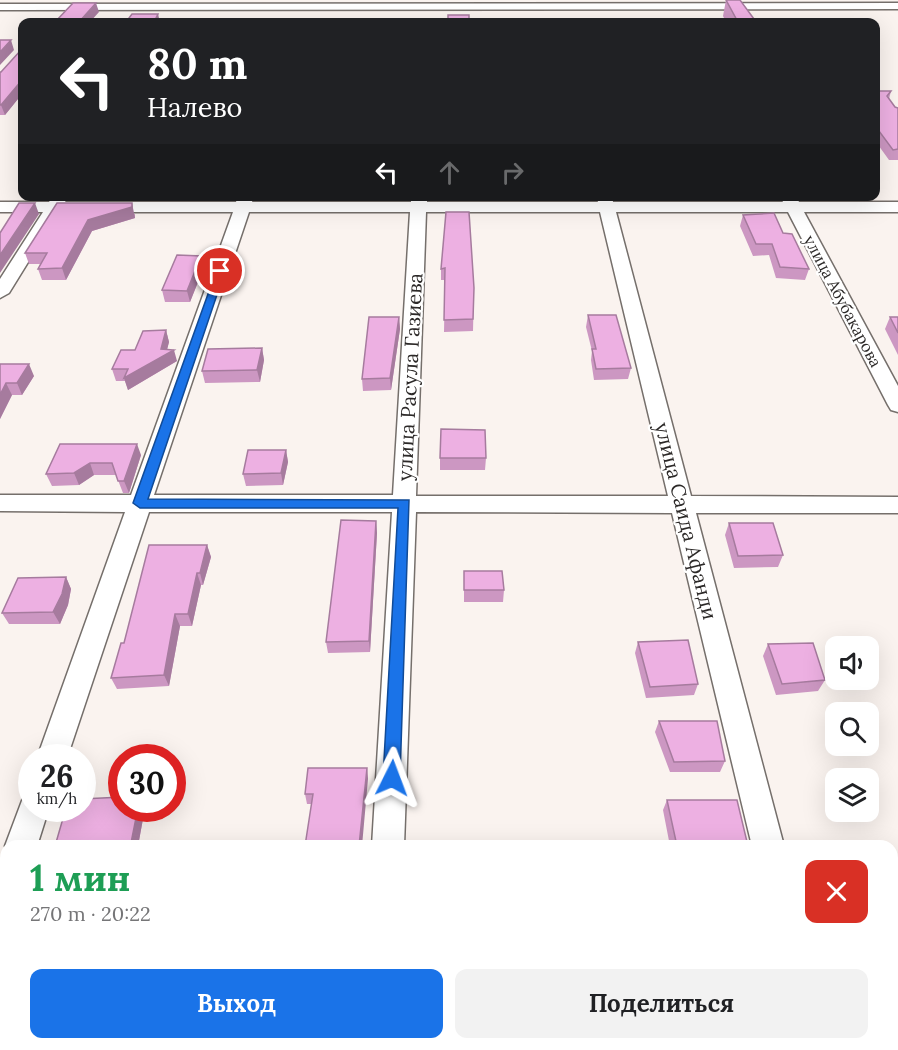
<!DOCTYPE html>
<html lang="ru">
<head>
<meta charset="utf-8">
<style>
  body { margin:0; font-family:Lora,serif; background:#f2f2f2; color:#202124; height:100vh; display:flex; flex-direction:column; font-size:22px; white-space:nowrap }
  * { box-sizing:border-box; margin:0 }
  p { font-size:20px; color:#757577 }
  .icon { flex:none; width:33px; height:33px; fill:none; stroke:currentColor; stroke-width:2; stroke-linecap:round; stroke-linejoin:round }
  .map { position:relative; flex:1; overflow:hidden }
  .drawer { position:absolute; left:0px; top:840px; width:898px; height:210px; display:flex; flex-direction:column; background:#fff; border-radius:18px 18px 0 0; box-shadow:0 6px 24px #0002 }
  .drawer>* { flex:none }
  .guide { position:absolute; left:18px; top:18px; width:862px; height:183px; border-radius:12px; box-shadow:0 6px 24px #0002; background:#202124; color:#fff; overflow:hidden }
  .controls { position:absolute; left:825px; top:636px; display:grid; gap:12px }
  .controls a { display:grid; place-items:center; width:54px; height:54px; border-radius:12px; background:#fff; box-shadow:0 6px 24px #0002; font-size:30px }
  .speed { position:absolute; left:18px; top:744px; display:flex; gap:12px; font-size:30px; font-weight:700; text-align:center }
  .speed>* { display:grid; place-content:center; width:78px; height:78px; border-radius:50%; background:#fff; box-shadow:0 6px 24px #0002; line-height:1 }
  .speed small { font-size:15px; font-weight:400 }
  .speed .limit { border:9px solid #d22; background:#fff; color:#111 }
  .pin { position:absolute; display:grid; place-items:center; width:51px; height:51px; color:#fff; margin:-26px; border:3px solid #fff; border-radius:50%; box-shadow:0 2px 6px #0007 }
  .me { position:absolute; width:66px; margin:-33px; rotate:3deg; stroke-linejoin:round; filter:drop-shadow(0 0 4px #0008) }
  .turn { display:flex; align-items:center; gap:21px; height:126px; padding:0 30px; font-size:27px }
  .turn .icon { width:78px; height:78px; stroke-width:2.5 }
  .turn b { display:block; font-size:42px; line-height:51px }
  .lanes { display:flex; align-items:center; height:57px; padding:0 30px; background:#0003; justify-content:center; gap:30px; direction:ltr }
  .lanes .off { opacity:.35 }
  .round { display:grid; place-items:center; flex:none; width:63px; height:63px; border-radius:12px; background:#f2f2f2 }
  .summary { display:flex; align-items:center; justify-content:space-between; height:102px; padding:0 30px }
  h1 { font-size:36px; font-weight:800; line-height:45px; color:#1e9e55 }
  .action { display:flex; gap:12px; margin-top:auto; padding:12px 30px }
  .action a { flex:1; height:69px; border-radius:12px; background:#1a73e8; color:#fff; font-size:24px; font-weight:800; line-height:69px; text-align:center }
  .action a+a { background:#f2f2f2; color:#202124 }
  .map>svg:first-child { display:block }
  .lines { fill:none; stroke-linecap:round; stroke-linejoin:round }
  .minor-casing { stroke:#756f6b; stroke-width:3 }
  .minor { fill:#fff; fill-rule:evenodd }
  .wall { fill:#cc97c2 }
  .shaded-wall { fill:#a67b9e }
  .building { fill:#edb0e2; stroke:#a67b9e; stroke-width:1.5 }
  .route { fill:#1a73e8; stroke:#114b97; stroke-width:1.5 }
  .labels { text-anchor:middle; stroke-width:4.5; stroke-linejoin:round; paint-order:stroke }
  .far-street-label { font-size:16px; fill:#2c2928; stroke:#fff }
  .street-label { font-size:20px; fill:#2c2928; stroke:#fff }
</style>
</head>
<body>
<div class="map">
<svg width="898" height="1050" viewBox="0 0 898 1050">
  <rect width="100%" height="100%" fill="#faf3ef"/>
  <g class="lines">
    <defs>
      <path id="minor" d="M898,3V9L0,10V4Z
        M53,196H69L65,202H236L238,196H254L252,202H411V196H427V202H598L596,196H612L613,202H783L780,196H796L799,202H898V212H804L898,386V412L891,410L888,405L788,212H616L691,496L898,497V513H696L784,846H752L672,513L416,512L404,846H372L392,512H149L67,758H37L125,512L0,511V495H131L233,212H59L9,293L0,298V279L43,212H0V202H49ZM249,212H410L393,495H154ZM426,212H600L668,496H416Z
        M32,794V808H49L37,846H6V849L5,846L23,798Z
        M6,872V920L0,923V875Z
        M360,1044H398V1050H360Z
        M799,1044H837L839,1050H801Z"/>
    </defs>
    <!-- minor casing -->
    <use href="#minor" class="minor-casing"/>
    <!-- minor -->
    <use href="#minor" class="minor"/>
  </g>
  <!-- wall -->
  <path class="wall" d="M726,0L754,19L861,22H726L723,16Z
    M22,40V94L5,115H0V72H1L21,50Z
    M876,91H891L889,99L895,107L898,108V160H889L876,142Z
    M446,212L474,288L473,331L444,332L445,280H441V269Z
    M135,214V218L92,231L66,280H42L38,269L40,264H29L25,253Z
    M743,215L783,233L809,269L805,280L776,278L769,255L753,256L740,226Z
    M204,267L190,302H165L162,290Z
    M588,315L631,368L628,379L594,380L591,360L592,351L586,327Z
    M399,317L400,329L391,390L363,391L362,379Z
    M890,317H898V355L885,329Z
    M166,330L169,342L167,349L177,361L128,390L125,381H116L112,369L135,350Z
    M262,348L264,360L260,382L205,383L202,371Z
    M0,364L34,376L22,395H12L0,419Z
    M60,444L141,455L129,493H123L116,475H94L79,485L52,486L46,474Z
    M286,450L288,462L283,485L246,486L243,474Z
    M440,458H486L485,470H440Z
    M376,521L377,533L370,652L328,653L326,642Z
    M729,523L783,555L778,567L734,568L725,535Z
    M207,545L211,557L203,585H201L192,626H180L169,686L117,689L111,678L124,643Z
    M464,571L504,590L503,602H464Z
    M66,577L71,589L68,605L60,624H9L2,613Z
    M638,642L698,684L694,695L646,698L635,653Z
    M768,644L825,680L818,691L776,695L763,656Z
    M659,721L725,761L720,772H670L655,732Z
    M367,768L368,779L311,804H307L305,794Z
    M667,800L748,846H670L663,810Z
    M122,808H145L138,846H55Z
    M695,1044H778L779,1050H696Z"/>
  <!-- shaded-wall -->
  <path class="shaded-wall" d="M96,3L99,12L90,22H79Z
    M158,14L160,22H154Z
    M11,40L14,50L0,65V52Z
    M22,80V94L5,115L1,105Z
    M35,203L39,214L0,273V255Z
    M132,203L135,218L92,231L66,280L62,268L88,220Z
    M201,256L204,267L190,302L187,291Z
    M399,317L400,329L391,390L390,378Z
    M166,330L169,342L166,354L174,350L177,361L128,390L124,378L161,349Z
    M262,348L264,360L260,382L257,370Z
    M29,364L34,376L22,395L17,383Z
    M6,383L12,395L0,419V395Z
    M137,444L141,455L129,493L124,481Z
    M286,450L288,462L283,485L281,473Z
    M90,463L94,475L79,485L74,473Z
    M376,521L377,533L370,652L369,641Z
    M207,545L211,557L203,585L200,573Z
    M197,573L201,585L192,626L188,614Z
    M66,577L71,589L68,605L60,624L53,612Z
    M175,614L180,626L169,686L164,675Z
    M367,768L368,779L362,846H359Z
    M138,808H145L138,846H133L131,843Z"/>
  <!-- building -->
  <path class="building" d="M726,0H740L754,19L859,21L861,22H738Z
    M73,3H96L79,22H48L49,21H56Z
    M132,14H158L154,22H126Z
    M448,15H469V22H448Z
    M0,40H11L0,52Z
    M21,40H22V80L1,105H0V72H1L21,50Z
    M876,91H891L887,96L895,107L898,108V149L893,150L876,127Z
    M19,203H35L0,255V233Z
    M57,203H132V207L88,220L62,268L38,269L47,253H25Z
    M446,212H469L474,288L473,319L444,320L445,268L441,269Z
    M774,213L783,233L792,234L809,269L780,267L772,244H756L743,215Z
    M177,255L201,256L187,291L162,290Z
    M588,315H616L631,368L596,369L592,349H596Z
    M369,317H399L390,378L362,379Z
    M890,317H898V333Z
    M166,330L161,349L174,350L124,378L128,369H112L121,350H135L143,331Z
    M262,348L257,370L202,371L208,349Z
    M0,364H29L17,383H6L0,395Z
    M441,429L485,430L486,458H440Z
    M60,444H137L124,481H118L112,463H90L74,473L46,474Z
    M248,450H286L281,473L243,474Z
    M341,520L376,521L369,641L326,642Z
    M729,523H773L783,555L738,556Z
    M149,545H207L200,573H197L188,614H175L164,675L111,678L121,643H124Z
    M464,571H502L504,590H464Z
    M66,577L62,594L53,612L2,613L18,578Z
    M688,640L698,684L650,687L638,642Z
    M813,643L825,680L782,684L768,644Z
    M659,721H717L725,761L674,762Z
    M308,768H367L359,846H305L313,794H305Z
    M122,797V808H138L131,843L93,846H55L66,808H82V799Z
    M667,800H737L748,846H677Z
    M702,1044H778L779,1050H703Z"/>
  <!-- route -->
  <path class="route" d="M217,269L225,271L148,499L409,500L400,778L398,783L392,786L386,783L383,778L398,508H140L133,503Z"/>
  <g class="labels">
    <!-- far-street labels -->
    <g class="far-street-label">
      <text transform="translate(843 301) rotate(62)" y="6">улица Абубакарова</text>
    </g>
    <!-- street labels -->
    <g class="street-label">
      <text transform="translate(410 377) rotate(-87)" y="7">улица Расула Газиева</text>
      <text transform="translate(686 521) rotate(76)" y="7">улица Саида Афанди</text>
    </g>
  </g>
</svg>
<div class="controls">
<a><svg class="icon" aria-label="sound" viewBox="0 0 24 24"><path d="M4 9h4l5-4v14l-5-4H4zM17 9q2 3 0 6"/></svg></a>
<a><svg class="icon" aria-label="search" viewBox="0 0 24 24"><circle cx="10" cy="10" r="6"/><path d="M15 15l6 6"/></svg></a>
<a><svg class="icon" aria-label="layers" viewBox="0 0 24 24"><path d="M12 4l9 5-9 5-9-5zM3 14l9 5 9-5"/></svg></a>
</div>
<div class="speed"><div>26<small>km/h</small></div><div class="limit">30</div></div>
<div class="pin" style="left:220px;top:271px;background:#d93025"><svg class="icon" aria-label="arrive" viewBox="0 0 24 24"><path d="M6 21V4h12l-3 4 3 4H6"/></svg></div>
<svg class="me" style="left:392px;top:778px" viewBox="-20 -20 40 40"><path d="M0-17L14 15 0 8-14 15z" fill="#1a73e8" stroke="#fff" stroke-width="4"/></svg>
<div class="guide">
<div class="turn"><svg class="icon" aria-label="left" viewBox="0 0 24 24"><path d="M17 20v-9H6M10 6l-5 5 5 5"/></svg><div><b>80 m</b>Налево</div></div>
<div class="lanes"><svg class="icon" aria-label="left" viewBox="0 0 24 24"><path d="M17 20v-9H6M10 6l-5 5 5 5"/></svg><svg class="icon off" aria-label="ahead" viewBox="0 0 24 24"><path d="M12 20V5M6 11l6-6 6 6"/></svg><svg class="icon off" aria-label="right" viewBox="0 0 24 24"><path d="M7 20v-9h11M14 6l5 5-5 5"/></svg></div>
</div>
<section class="drawer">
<div class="summary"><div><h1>1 мин</h1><p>270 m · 20:22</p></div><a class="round" style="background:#d93025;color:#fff"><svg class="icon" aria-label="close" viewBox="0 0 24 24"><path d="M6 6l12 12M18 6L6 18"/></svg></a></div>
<div class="action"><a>Выход</a><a>Поделиться</a></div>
</section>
</div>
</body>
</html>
